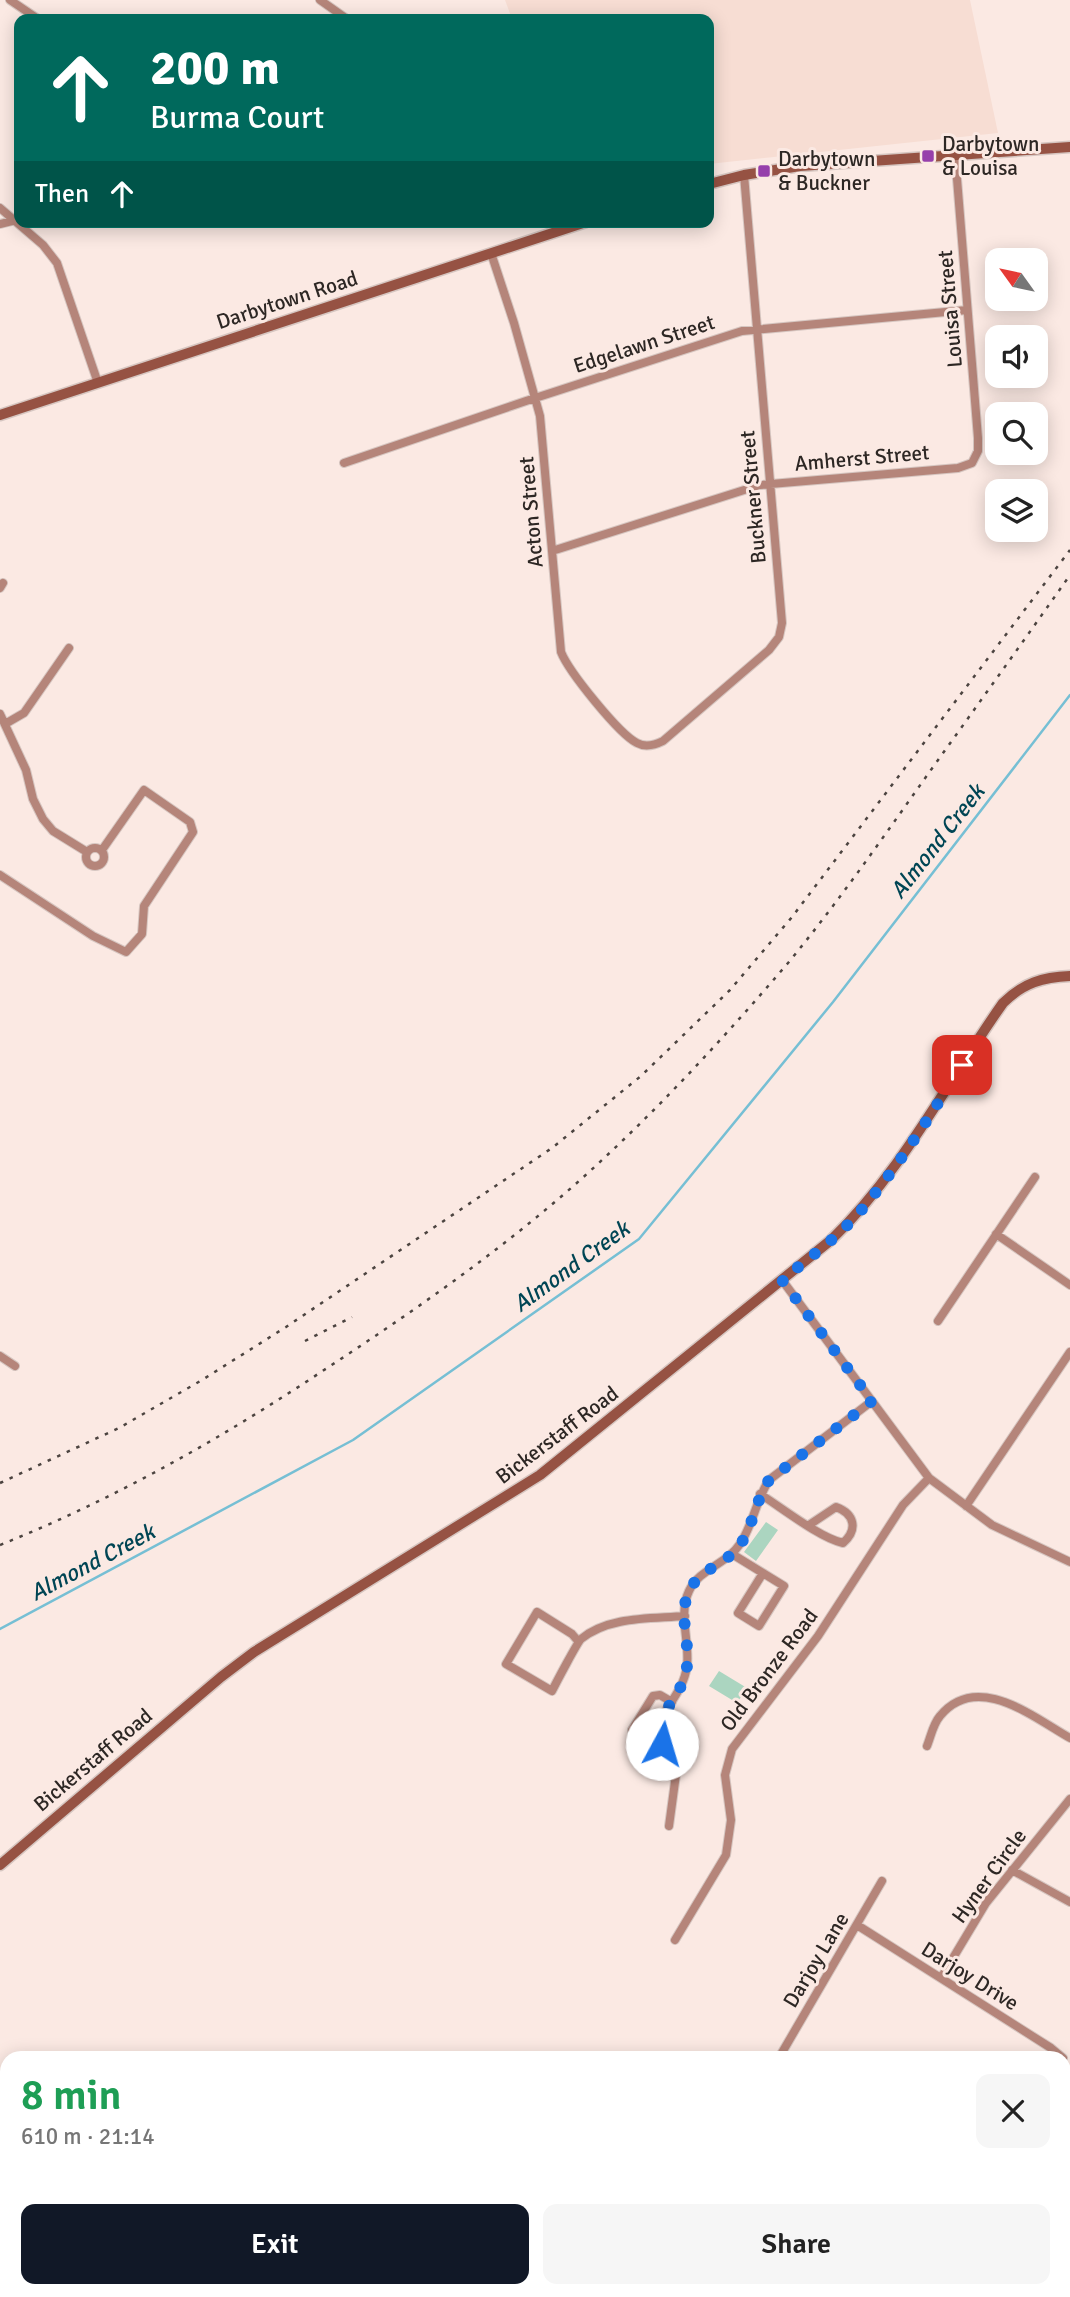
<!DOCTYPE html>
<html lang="en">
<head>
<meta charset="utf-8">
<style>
  body { margin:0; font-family:Signika,sans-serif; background:#f6f6f6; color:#222; height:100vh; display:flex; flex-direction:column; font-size:26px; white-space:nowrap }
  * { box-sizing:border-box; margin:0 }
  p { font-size:23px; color:#767676 }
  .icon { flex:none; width:38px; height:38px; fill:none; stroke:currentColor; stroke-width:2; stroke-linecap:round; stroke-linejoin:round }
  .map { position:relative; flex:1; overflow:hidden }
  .drawer { position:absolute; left:0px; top:2051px; width:1071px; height:247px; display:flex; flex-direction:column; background:#fff; border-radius:21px 21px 0 0; box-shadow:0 4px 18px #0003 }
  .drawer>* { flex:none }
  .top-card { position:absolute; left:14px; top:14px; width:700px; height:214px; border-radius:14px; box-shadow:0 4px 18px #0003; background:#00695c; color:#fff; overflow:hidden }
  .needle { width:46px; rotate:303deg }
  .buttons { position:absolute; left:985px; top:248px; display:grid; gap:14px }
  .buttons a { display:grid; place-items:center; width:63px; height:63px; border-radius:14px; background:#fff; box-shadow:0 4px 18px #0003; font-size:35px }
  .pin { position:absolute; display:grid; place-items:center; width:60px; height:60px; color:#fff; margin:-30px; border-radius:14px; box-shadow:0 4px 10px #0006 }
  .me { position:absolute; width:77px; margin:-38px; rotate:6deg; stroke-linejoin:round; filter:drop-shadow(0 0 5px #0008) }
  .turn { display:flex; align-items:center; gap:24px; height:147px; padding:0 21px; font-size:32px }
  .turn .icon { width:91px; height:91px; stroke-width:2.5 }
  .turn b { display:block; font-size:49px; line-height:60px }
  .then { display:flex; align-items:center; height:66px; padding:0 21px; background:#0003; gap:14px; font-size:26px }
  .round { display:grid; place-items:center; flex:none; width:74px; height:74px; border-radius:14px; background:#f6f6f6 }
  .summary { display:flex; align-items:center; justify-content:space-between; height:119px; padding:0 21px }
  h1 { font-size:42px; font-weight:600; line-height:52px; color:#1e9e55 }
  .button { display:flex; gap:14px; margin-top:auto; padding:14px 21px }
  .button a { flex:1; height:80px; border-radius:14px; background:#111827; color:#fff; font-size:28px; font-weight:600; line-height:80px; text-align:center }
  .button a+a { background:#f6f6f6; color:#222 }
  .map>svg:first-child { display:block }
  .built { fill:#f7ddd3 }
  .green { fill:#abd5c0 }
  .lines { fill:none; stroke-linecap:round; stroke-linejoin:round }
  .stream { stroke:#76bfd4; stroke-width:2.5 }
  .street-casing { stroke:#d6c6c1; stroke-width:10 }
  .secondary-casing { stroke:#d6c6c1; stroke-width:13 }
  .street { stroke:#b5857a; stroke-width:8 }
  .secondary { stroke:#965243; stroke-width:10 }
  .rail { stroke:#4c4440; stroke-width:2.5; stroke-dasharray:3.5 7; stroke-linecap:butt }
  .route { stroke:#1a73e8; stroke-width:12; stroke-dasharray:0 21.6 }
  .poi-dot { fill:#963fab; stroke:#fbe9e3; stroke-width:2.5 }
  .labels { text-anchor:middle; stroke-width:6; stroke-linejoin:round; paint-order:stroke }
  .poi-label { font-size:21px; fill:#2d2724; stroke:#fbe9e3; text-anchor:start }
  .street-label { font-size:21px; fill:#2d2724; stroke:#fbe9e3 }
  .water-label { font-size:23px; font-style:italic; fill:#004554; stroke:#fbe9e3 }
</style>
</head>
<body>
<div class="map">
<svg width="1070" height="2297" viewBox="0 0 1070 2297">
  <rect width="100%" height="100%" fill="#fbe9e3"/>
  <!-- built -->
  <path class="built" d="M505,0H970L998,133L709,164V19H512Z"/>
  <!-- green -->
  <path class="green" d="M766,1522L778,1530L756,1561L744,1552Z
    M719,1671L747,1688L737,1703L709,1686Z"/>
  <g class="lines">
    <!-- stream -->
    <path class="stream" d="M0,1629L353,1440L639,1239L833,1002L1070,695"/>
    <defs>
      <path id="street" d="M10,0L38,19
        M320,0L347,19
        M0,208L43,245L57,263L98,383
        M0,224L16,220
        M491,253L514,323L540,416L561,652C569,672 619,734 637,743C646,748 655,745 663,741L769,650L779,637L782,623L744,175
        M344,463L526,401L742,331L967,310
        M552,551L760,485L958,468L972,463L978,451V438L955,154
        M0,588L3,583
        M0,714L26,770L33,799L43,819L53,831L87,852
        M5,724L24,713L69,648
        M86 857a9 9 0 1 1 18 0a9 9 0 1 1-18 0Z
        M0,875L93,936L126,952L142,934L144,906L193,832L190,822L144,790L102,850
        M996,1234L1070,1285
        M782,1280L929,1478L992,1525L1070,1562
        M938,1321L1035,1177
        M0,1356L15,1366
        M760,1494C782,1508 820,1538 843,1543C858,1530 855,1514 836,1507L809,1525
        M966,1506L1070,1352
        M732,1554L784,1586L759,1626L738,1613L763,1573
        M578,1641L572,1634L537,1612L506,1664L552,1691C556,1683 577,1643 581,1639C609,1616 651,1619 685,1616
        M662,1744C650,1752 635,1743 632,1730L653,1696L660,1695L672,1702
        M927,1746C931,1736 933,1724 940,1716C977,1671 1033,1717 1070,1738
        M669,1826L677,1767L659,1740L656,1728C666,1706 684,1690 687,1666C690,1642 678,1614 689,1591C699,1569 727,1564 740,1544C753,1525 756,1500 769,1480L872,1401
        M1012,1870L1070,1902
        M857,1925L1051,2048L1063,2058
        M675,1940L726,1855L731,1820L725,1775L732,1749L818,1636L903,1505L929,1478
        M941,1978L986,1903L1070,1799
        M780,2056L882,1881
        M0,2155L7,2147
        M262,2297L266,2291"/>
      <path id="secondary" d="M709,184L744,175L800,166L1070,147
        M0,415L586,222
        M0,1865L221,1677L254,1652L540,1475L831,1240C902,1172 947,1082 1003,1003C1023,983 1043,977 1070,976
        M1063,2297L1070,2286"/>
    </defs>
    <!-- street casing -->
    <use href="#street" class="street-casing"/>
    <!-- secondary casing -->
    <use href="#secondary" class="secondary-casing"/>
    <!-- street -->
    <use href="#street" class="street"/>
    <!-- secondary -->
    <use href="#secondary" class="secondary"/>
    <!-- rail -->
    <path class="rail" d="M305,1341L352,1317
      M0,1483L119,1428L202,1380L286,1327L552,1148L641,1076L730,990L792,917L1070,550
      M0,1545C112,1500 217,1441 318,1374C408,1315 498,1253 579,1181C654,1114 723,1039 788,963C840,900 886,833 933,767C979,703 1025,639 1070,575"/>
  </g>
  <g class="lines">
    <!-- route -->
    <path class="route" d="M662,1744L657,1735L656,1728C666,1706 684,1691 687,1666C690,1642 678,1614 689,1591C698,1571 723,1565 737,1549C753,1529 755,1501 769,1480L872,1401L782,1280C810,1257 840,1236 863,1208C900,1164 932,1113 962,1065"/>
  </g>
  <!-- markers -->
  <g class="poi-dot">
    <rect x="921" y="149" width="14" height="14" rx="3.5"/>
    <rect x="757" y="164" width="14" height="14" rx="3.5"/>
  </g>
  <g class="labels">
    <!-- poi labels -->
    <g class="poi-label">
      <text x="942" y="151">Darbytown<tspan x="942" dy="24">&amp; Louisa</tspan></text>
      <text x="778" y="166">Darbytown<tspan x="778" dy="24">&amp; Buckner</tspan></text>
    </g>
    <!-- street labels -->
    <g class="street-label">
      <text transform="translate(287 300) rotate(-18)" y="7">Darbytown Road</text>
      <text transform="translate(950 309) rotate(-95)" y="7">Louisa Street</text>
      <text transform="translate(644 344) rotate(-18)" y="7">Edgelawn Street</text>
      <text transform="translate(862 458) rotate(-5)" y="7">Amherst Street</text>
      <text transform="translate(753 497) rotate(-95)" y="7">Buckner Street</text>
      <text transform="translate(531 512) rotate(-95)" y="7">Acton Street</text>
      <text transform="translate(557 1435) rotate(-37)" y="7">Bickerstaff Road</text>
      <text transform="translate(769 1670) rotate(-53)" y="7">Old Bronze Road</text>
      <text transform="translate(93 1760) rotate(-40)" y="7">Bickerstaff Road</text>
      <text transform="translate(989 1876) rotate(-54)" y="7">Hyner Circle</text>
      <text transform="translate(816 1960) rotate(-59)" y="7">Darjoy Lane</text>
      <text transform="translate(970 1976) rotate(32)" y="7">Darjoy Drive</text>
    </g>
    <!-- water labels -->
    <g class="water-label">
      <text transform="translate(937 841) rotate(-52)" y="8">Almond Creek</text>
      <text transform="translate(571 1266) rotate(-36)" y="8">Almond Creek</text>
      <text transform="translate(92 1562) rotate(-28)" y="8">Almond Creek</text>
    </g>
  </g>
</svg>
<div class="buttons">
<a><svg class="needle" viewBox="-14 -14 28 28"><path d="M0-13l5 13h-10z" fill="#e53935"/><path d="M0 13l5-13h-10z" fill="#767676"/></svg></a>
<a><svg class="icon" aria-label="sound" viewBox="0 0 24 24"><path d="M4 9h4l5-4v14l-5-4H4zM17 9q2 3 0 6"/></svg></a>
<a><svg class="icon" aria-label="search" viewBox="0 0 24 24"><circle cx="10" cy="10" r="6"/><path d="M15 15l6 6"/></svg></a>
<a><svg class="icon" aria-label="layers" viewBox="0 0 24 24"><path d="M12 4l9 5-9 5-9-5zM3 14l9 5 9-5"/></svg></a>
</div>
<div class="pin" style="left:962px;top:1065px;background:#d93025"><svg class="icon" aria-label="arrive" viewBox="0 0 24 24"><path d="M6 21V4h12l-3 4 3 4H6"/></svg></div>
<svg class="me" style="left:662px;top:1744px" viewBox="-20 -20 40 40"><circle r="19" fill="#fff"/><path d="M0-13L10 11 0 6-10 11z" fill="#1a73e8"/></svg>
<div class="top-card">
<div class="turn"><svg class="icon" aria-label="ahead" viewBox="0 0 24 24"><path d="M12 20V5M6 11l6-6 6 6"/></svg><div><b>200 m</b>Burma Court</div></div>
<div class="then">Then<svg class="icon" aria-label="ahead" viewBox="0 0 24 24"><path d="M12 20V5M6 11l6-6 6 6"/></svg></div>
</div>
<section class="drawer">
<div class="summary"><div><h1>8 min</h1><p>610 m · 21:14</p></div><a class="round"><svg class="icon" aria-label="close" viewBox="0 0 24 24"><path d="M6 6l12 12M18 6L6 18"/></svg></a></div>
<div class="button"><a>Exit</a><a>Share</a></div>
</section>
</div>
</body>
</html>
